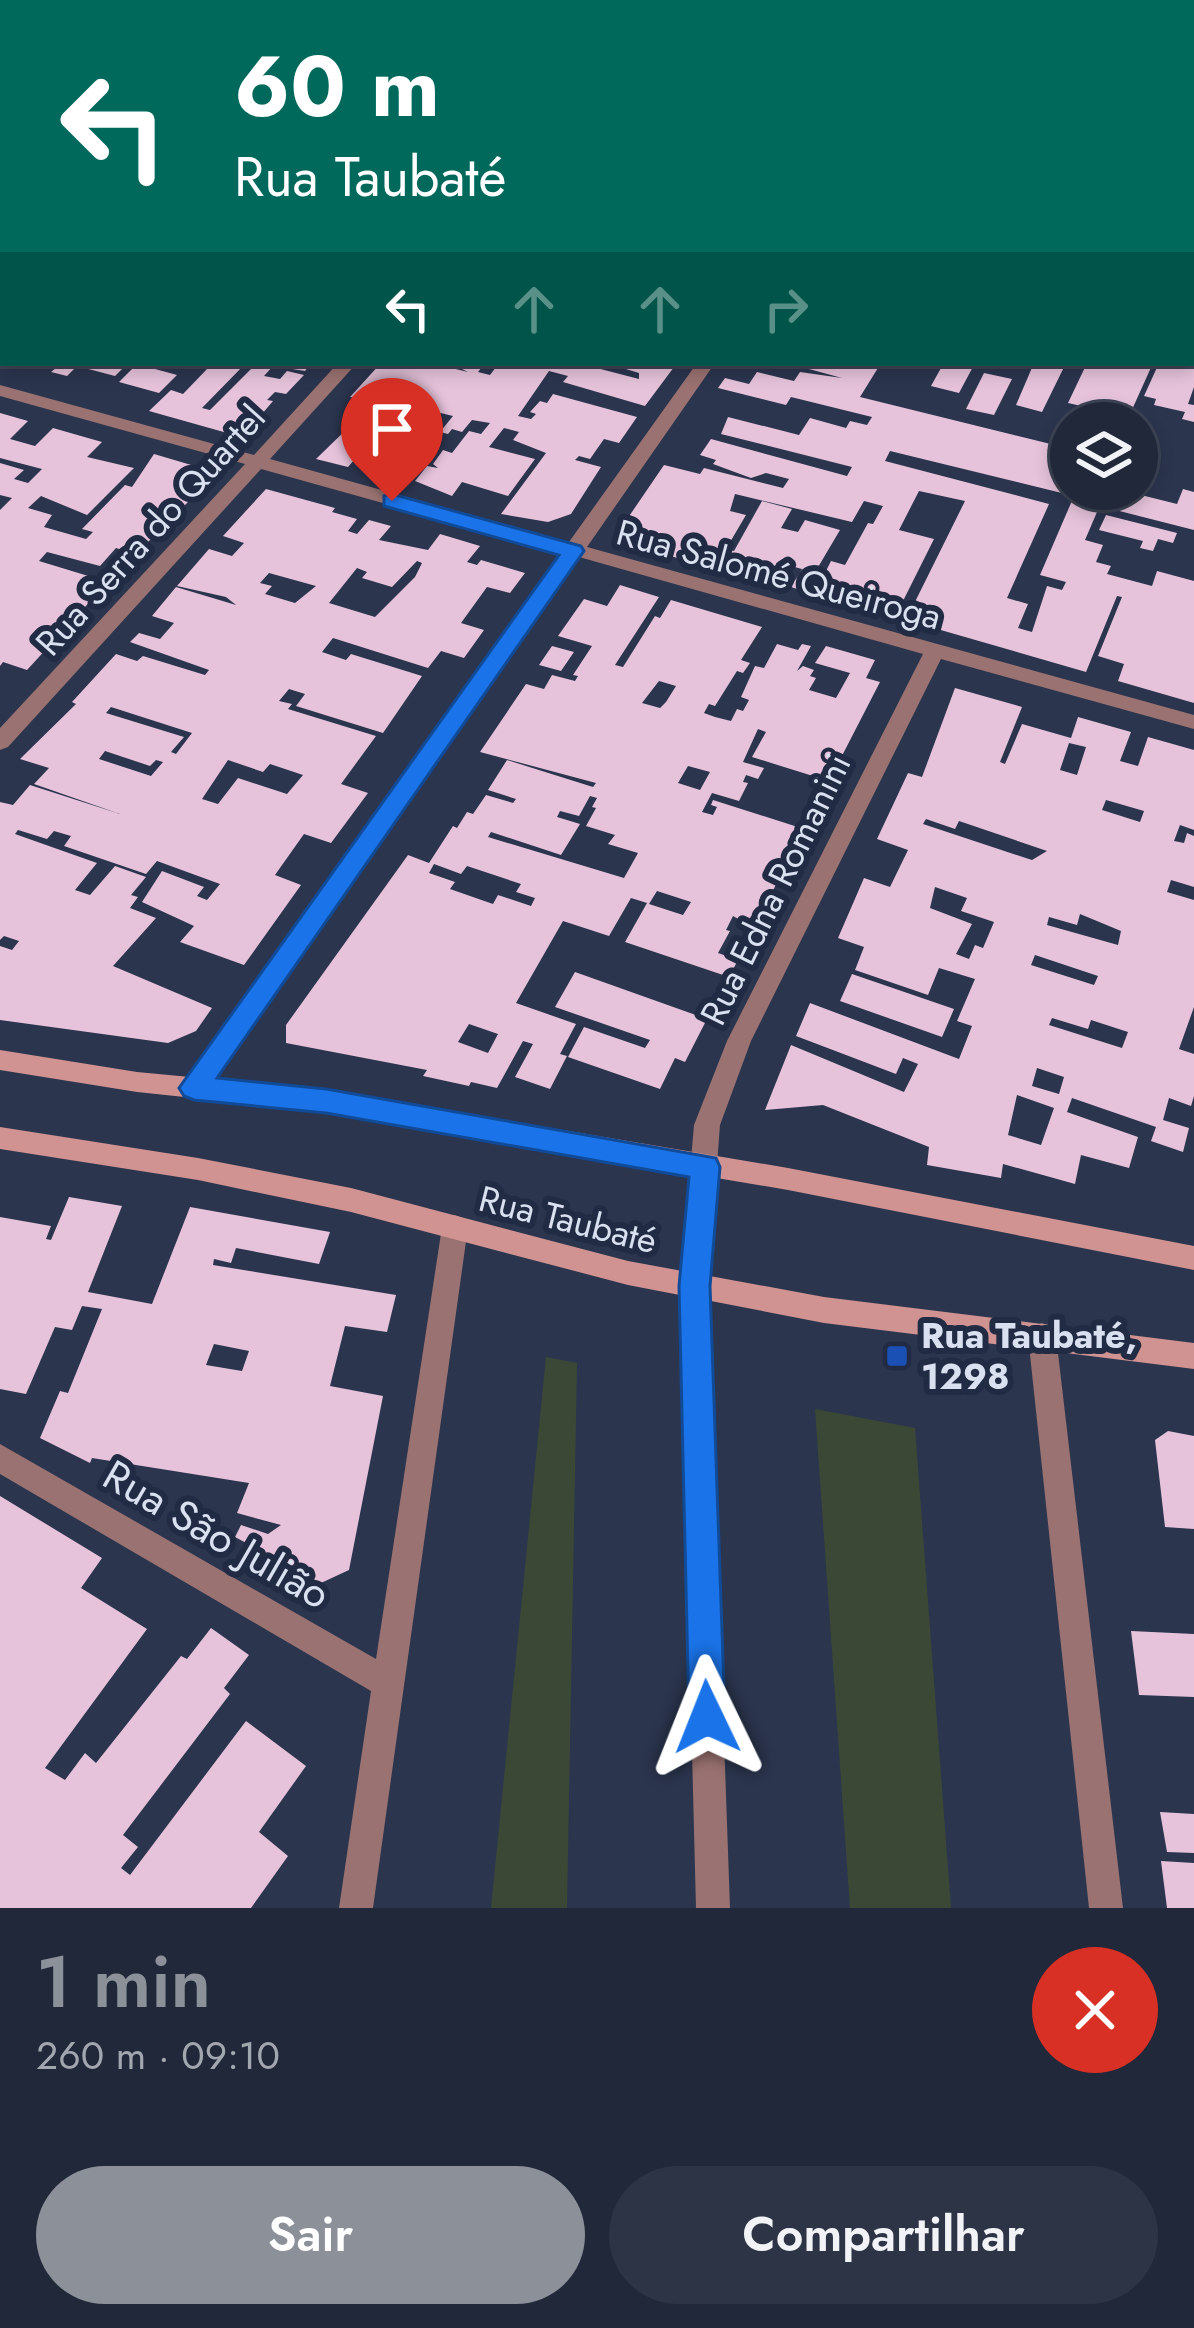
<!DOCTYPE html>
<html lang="pt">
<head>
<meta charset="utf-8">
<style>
  body { margin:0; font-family:Jost,sans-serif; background:#2d3445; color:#f1f3f6; height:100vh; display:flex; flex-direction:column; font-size:45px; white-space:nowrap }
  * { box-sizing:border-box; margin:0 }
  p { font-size:39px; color:#a2a6af }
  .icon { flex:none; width:66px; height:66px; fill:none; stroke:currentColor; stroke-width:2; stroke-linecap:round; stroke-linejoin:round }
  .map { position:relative; height:1908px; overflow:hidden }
  .details { display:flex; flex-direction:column; background:#20283a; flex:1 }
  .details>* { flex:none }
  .guide { position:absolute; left:0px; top:0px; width:1194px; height:366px; box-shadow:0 6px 18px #0003,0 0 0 3px #3d4454; background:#00695c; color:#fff; overflow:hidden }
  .tools { position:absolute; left:1050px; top:402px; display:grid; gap:24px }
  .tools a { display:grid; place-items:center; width:108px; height:108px; border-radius:50%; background:#20283a; box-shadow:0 6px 18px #0003,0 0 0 3px #3d4454; font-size:60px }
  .pin { position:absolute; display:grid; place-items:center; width:102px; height:102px; color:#fff; margin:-123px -51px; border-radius:50% 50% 50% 0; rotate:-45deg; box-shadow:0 0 12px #0007 }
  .pin .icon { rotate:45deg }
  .me { position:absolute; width:132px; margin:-66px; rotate:358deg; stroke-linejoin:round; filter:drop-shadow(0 0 9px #0008) }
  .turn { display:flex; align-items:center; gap:42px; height:252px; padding:0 36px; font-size:54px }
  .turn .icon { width:156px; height:156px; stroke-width:2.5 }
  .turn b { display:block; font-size:84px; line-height:102px }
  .lanes { display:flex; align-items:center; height:114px; padding:0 36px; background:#0003; justify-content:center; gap:60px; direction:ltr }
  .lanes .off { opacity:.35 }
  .round { display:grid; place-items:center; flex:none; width:126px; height:126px; border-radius:63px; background:#2d3445 }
  .summary { display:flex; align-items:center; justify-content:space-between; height:204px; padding:0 36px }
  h1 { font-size:72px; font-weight:600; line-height:90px; color:#8c9099 }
  .action { display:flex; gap:24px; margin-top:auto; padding:24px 36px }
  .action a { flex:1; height:138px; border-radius:72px; background:#8c9099; color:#fff; font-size:48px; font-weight:600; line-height:138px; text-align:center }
  .action a+a { background:#2d3445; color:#f1f3f6 }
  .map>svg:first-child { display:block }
  .green { fill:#3b4836 }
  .building { fill:#e6c3db; fill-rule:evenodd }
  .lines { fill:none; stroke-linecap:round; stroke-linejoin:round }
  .minor { fill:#997271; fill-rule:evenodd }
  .secondary { fill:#d19392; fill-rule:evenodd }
  .route { fill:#1a73e8; stroke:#114b97; stroke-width:3 }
  .transit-dot { fill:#1a4fb4; stroke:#212b43; stroke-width:4.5 }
  .labels { text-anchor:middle; stroke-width:12; stroke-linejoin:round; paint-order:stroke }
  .street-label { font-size:36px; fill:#d9e0f0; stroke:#212b43 }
  .poi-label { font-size:36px; font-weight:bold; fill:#d9e0f0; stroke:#212b43; text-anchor:start }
  .near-street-label { font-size:42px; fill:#d9e0f0; stroke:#212b43 }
</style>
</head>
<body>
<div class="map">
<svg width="1194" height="1908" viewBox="0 0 1194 1908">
  <rect width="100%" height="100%" fill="#2b354e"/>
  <!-- green -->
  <path class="green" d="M546,1357L577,1363L567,1908H491Z
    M815,1409L915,1428L951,1908H850Z"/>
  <!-- building -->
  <path class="building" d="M62,363H128L115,376L77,366L67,376L51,372Z
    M195,363H246L202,408L210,410L257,363H311L305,371L273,366L264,376L280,379L287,371L304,375L286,394L275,392L267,400L273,401L262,414L266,415L245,438L149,411L171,390L183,394L208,368Z
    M381,363H431L468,372L450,363H485L478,372L490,375L499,363H592L589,366L639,379V373L606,363H677L645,406L563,382L568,376L549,371L518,416L531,419L536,414L530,412L540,401L547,403L553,394L637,417L619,443L604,439L590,459L579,456L575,460L601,467L571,514L548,522L501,514L546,453L513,440L519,432L504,428L489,447L535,459L508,496L462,482L452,496L415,481L427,466L438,468L433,464L443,450L452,453L469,431L481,434L490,423L472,420L462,432L452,429L448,434L440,432L453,416L403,404L348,467L316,459L352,424L342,421L358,398L350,397Z
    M787,363H881L860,397L1071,449V489H1117L1177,504L1183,489L1194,492V530L1088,503L1085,509L1097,512L1085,540L1103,545L1096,562L1111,566L1107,574L1152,586L1157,571L1194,581V703L1118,681L1124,664L1098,656L1122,597L1117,596L1086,672L906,620L965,501L919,491L899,530L934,539L902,603L891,600L884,614L863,608L871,592L822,579L831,561L845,565L868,523L873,524L883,506L864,501L852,522L735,494L730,511L746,515L726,549L734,551L762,501L792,509L781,528L798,532L805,520L840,530L814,574L822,576L813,594L791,587L802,569L780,563L768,582L629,545L619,531L664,465L700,474L704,468L783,488L789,479L766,473L751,478L713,464L716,460L700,455L711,439L847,476L852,467L721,434L728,417L799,435L810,418L846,428L850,421L867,425L872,417L791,397L786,405L718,388L725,378L749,384L757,372L794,381L800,372L842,378ZM890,451L1074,496L1040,575L1066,582L1062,590L1047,586L1032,632L1018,628L1028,604L1007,598L1049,504L885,461Z
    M938,363H975L959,393L931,386L941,368L936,367Z
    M1034,363H1066L1042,412L1016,405Z
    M1087,363H1153L1126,423H1093L1099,410L1068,403Z
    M1159,363H1194V387L1188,404L1194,405V422L1182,419L1185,412L1154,405L1156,399L1144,396Z
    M137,364L177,375L159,393L119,382Z
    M984,373L1012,379L994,415L966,409Z
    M412,411L442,419L428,436L435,438L430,444L423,442L404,465L373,457Z
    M0,413L28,421L10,439L35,446L53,428L102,442L87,457L134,468L87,515L41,496L28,508L52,515L44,527L86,539L93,532L82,529L125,485L132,487L154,454L198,467L207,483L136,554L116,548L100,566L47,552L39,561L108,582L27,670L3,662L0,666V510L12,498L0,495V463L24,470L14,479L28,483L42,469L0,458Z
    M266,489L335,508L332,512L357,519L348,531L357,534L369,520L391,526L379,540L428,550L440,534L480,546L467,562L477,565L481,560L525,573L510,593L487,587L461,623L484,630L464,658L441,651L428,668L333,638L322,652L346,660L351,654L422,676L383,733L296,706L305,694L289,689L279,701L292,704L288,709L376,736L341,784L368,793L331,843L304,834L275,875L301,885L244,965L180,942L194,926L142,902L162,871L204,887L197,896L207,900L220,884L157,861L146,874L64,846L71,836L54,831L47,839L18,830L15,834L97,863L75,890L90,895L115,866L146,877L131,895L138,897L130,908L156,918L113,966L212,1008L196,1031L168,1043L0,1020V946L12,950L19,941L4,936L0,940V802L13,805L30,785L120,814L34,784L49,768L20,759L76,704L72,702L116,654L137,661L143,656L205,675L209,670L130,642L139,633L160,639L174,623L152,616L176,587L236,605L226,597L177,586L209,549L232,556L244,543L223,536ZM417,561L422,563L415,577L375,617L329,603L357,568L367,572L362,578L392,587ZM269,573L316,586L295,603L265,594L272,586L260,583ZM111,707L192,733L176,754L171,752L184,737L106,713ZM105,751L150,766L156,760L163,762L151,776L99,759ZM228,760L263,772L270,764L303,775L287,794L238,778L218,804L202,799Z
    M1106,515L1177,533L1173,543L1158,539L1153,551L1140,548L1143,541L1099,530Z
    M620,585L659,597L615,665L623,667L655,616L660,618L671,600L762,627L741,660L750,663L743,673L737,671L715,706L709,704L704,713L715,717L731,721L737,709L743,711L749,700L741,697L755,666L764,668L777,644L798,650L802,644L811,646L797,671L803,666L814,670L810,676L816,678L809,690L836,698L850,673L815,663L826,646L875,660L866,678L880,682L829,781L752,757L766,732L758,729L743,762L764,768L758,779L746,775L743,782L748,783L739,801L712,793L702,812L713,815L717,807L711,805L713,800L804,829L754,928L733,916L726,930L730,931L718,953L738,960L729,977L625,942L647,903L631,898L609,936L563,921L516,1003L576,1024L560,1054L567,1056L550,1089L515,1077L533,1044L523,1041L497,1088L471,1082L469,1086L423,1076L427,1070L286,1043V1025L408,855L429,863L453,826L457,828L467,812L473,814L486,795L513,803L516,799L488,790L507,760L593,787L596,783L480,752L526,684L544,689L552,675L575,681L578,676L573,675L592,646L558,636L584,599L607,606ZM659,681L676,686L666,702L660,708L642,703ZM688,766L710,772L700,790L678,783ZM590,796L597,798L592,807L596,808L586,826L615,835L608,844L638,853L624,878L488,837L491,832L561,855L580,824L557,817L560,811L579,816ZM434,864L461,874L467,866L521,884L516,892L535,898L531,906L498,895L493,904L450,889L455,882L429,873ZM657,891L691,902L683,915L649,904ZM469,1024L498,1034L488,1053L458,1042Z
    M552,646L574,652L561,671L539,665Z
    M955,688L1022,707L1000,762L1005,764L1022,724L1071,738L1078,717L1131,732L1120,761L1138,766L1148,737L1194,750V830L1180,825L1174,841L1184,843L1187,833L1194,836V887L1171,880L1167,892L1194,900V1007L1179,1049L1194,1054V1096L1191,1106L1169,1098L1163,1120L1189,1128L1183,1152L1151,1141L1156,1127L1072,1098L1067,1112L1138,1137L1129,1168L1081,1155L1075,1184L1003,1164L1001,1178L927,1165L929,1147L823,1105L765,1110L791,1045L904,1092L918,1064L903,1058L896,1074L796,1036L810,1003L959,1059L972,1026L957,1021L975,979L939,968L928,995L855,970L864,947L838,938L864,878L890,887L908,850L877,839L908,773L922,777ZM1069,743L1086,747L1077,775L1060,770ZM1106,800L1144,811L1140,822L1102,810ZM926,819L955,829L959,821L1047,851L1032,860L923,824ZM935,887L967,898L961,911L994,922L983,948L975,945L969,959L956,954L972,924L930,908ZM1080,914L1121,931L1118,945L1047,925L1049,917L1077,925ZM1035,955L1098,976L1094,985L1031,965ZM1052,1018L1088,1029L1091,1020L1128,1032L1122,1048L1049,1025ZM1037,1068L1064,1077L1059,1094L1032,1086ZM1017,1095L1054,1108L1041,1145L1008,1135Z
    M575,972L707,1019L685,1062L675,1058L660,1089L568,1057L584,1027L645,1048L650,1040L555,1007Z
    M852,974L954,1009L942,1037L840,1001Z
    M69,1197L122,1206L88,1292L152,1304L190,1207L330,1232L319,1264L236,1248L231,1263L214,1259L213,1265L396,1295L387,1332L345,1326L330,1386L383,1396L349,1570L321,1583L235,1537L241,1525L268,1534L281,1525L237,1513L249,1483L92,1458L90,1463L40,1438L60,1391L68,1393L102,1309L82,1306L72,1330L55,1327L26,1394L0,1389V1217L51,1226L46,1239L51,1240ZM214,1344L249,1351L242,1371L206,1365Z
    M1168,1431L1194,1436V1529L1165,1527L1155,1440Z
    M0,1496L102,1558L81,1588L147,1629L45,1768L65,1780L85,1753L96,1763L181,1656L187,1659L211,1628L249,1655L224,1688L230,1694L123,1835L138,1847L121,1868L130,1875L246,1721L306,1766L259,1832L288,1856L251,1908H0Z
    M1131,1631L1194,1634V1697L1139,1695Z
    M1160,1812L1194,1814V1853L1167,1852Z
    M1161,1861L1194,1863V1908H1167Z"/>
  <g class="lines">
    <!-- minor -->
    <path class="minor" d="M393,0H409L391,3Z
      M954,0H968L952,3Z
      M1180,0H1194V5L1182,3Z
      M0,23L3,24V32L0,31Z
      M1191,283H1194V293H1191Z
      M0,346H3L0,358Z
      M338,363H357L270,459L569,542L697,363H715L587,547L1194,715V729L941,659L751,1041L720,1125L708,1286L730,1908H696L680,1286L694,1125L727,1041L923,654L579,557L203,1095L194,1098L185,1095L181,1088L185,1081L562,553L261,469L8,747L0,750V728L245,464L0,396V385L254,455Z
      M455,1215L465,1219L468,1227L373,1908H339L371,1691L0,1474V1444L376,1659L442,1227L445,1219Z
      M1042,1323L1052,1327L1056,1336L1123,1908H1089L1028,1336L1032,1327Z"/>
    <!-- secondary -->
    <path class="secondary" d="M0,1050L137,1072L326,1090L788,1168L1194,1246V1270L788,1190L326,1112L137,1092L0,1070Z
      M0,1127L198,1158L351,1188L628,1261L824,1297L1194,1343V1369L824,1323L628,1285L351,1212L198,1180L0,1149Z"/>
  </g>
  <!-- route -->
  <path class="route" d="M392,494L581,546L584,551L217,1078L326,1089L716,1158L720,1167L710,1286L725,1717L720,1730L707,1735L694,1730L689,1717L679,1286L689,1177L326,1113L194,1100L184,1096L179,1088L559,555L384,506V496Z"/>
  <!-- markers -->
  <rect class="transit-dot" x="885" y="1344" width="24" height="24" rx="6"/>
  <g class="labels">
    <!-- street labels -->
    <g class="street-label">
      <text transform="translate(150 530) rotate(-48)" y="13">Rua Serra do Quartel</text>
      <text transform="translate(779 574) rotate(15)" y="13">Rua Salomé Queiroga</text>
      <text transform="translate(775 889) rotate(-64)" y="13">Rua Edna Romanini</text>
      <text transform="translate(568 1219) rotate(14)" y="13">Rua Taubaté</text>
    </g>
    <!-- poi labels -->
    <g class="poi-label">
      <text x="921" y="1348">Rua Taubaté,<tspan x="921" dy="41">1298</tspan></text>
    </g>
    <!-- near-street labels -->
    <g class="near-street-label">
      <text transform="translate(217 1534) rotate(30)" y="15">Rua São Julião</text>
    </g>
  </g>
</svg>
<div class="tools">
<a><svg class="icon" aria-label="layers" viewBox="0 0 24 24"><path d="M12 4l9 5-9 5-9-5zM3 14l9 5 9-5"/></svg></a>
</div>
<div class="pin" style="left:392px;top:501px;background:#d93025"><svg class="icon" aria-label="arrive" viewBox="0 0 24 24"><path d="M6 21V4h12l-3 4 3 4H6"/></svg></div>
<svg class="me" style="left:707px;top:1717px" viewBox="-20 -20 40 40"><path d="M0-17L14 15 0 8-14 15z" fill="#1a73e8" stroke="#fff" stroke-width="4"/></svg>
<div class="guide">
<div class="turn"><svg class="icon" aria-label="left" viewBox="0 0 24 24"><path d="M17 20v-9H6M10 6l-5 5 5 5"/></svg><div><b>60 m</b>Rua Taubaté</div></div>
<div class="lanes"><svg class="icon" aria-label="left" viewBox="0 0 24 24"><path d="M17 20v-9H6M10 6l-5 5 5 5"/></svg><svg class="icon off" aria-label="ahead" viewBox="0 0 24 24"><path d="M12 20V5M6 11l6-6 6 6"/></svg><svg class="icon off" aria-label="ahead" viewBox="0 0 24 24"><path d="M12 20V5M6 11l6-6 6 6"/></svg><svg class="icon off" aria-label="right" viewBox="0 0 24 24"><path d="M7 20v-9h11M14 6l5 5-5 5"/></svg></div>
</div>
</div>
<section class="details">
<div class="summary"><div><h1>1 min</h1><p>260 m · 09:10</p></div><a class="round" style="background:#d93025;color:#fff"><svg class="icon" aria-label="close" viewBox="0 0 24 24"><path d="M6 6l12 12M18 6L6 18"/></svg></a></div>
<div class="action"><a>Sair</a><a>Compartilhar</a></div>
</section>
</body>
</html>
